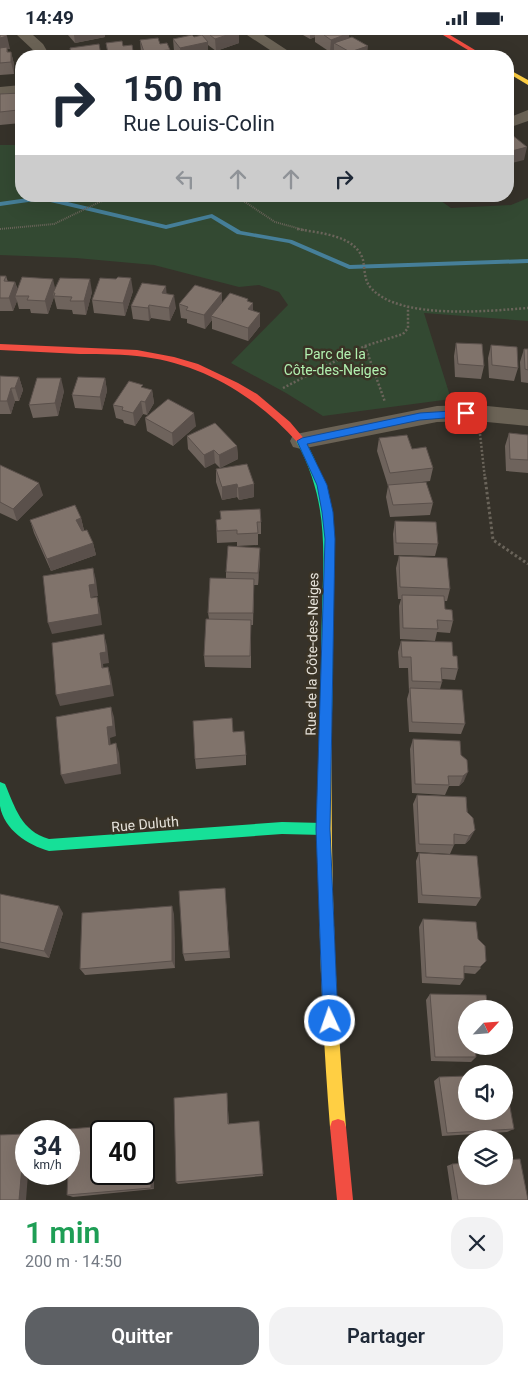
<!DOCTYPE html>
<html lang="fr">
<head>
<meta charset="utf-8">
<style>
  body { margin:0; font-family:Roboto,sans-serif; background:#f2f2f3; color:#1f2937; height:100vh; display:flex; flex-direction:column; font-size:19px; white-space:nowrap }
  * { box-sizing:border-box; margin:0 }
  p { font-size:16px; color:#747a83 }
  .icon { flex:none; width:28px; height:28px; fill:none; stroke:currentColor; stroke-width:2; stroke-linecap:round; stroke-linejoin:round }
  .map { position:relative; height:1165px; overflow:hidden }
  .sheet { display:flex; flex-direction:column; background:#fff; flex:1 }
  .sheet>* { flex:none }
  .banner { position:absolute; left:15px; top:15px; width:499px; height:152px; border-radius:20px; box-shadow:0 5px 20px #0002; background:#fff; color:#1f2937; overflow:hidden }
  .needle { width:32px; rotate:64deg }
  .buttons { position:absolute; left:458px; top:965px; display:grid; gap:10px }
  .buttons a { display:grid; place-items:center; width:55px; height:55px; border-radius:50%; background:#fff; box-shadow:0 5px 20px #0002; font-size:25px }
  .speed { position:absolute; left:15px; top:1085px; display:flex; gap:10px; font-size:25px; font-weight:700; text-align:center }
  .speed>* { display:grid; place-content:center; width:65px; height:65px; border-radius:50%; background:#fff; box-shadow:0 5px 20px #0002; line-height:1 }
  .speed small { font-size:12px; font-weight:400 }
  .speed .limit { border:2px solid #111; border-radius:8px; background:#fff; color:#111 }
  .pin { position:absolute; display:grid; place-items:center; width:42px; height:42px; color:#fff; margin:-21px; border-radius:10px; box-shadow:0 2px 8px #0006 }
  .me { position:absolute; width:55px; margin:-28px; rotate:357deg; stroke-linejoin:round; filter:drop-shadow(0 0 4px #0008) }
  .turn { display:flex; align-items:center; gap:18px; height:105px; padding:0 25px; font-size:22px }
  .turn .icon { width:65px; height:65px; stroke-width:2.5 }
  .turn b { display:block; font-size:35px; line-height:42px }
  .lanes { display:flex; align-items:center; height:48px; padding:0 25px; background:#0003; justify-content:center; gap:25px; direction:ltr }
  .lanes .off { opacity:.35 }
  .round { display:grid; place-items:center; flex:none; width:52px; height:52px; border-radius:20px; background:#f2f2f3 }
  .summary { display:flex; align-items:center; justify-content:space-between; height:85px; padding:0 25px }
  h1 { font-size:30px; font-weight:600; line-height:38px; color:#1e9e55 }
  .primary-button { display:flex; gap:10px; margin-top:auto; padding:10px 25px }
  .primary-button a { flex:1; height:58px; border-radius:20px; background:#5d6064; color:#fff; font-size:20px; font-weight:600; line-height:58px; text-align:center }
  .primary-button a+a { background:#f2f2f3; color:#1f2937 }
  .status { display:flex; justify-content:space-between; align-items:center; height:35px; padding:0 25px; background:#fff; direction:ltr }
  .status svg { height:14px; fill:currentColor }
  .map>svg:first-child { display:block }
  .green { fill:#334932 }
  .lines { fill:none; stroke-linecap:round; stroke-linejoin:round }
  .stream { fill:#467f99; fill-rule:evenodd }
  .path-far2 { stroke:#6a645a; stroke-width:2; stroke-dasharray:1 1; stroke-linecap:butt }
  .path-far1 { stroke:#6a645a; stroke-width:2.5; stroke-dasharray:2 2; stroke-linecap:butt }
  .path { stroke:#6a645a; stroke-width:3; stroke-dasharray:2.5 2.5; stroke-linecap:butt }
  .street { fill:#6b6356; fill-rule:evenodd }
  .fast { fill:#16e098; fill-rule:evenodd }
  .slow { fill:#ffcf43; fill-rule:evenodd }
  .jam { fill:#f24e42; fill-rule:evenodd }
  .wall { fill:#6e635c }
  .shaded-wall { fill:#5a504b }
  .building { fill:#80736b; stroke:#5a504b; fill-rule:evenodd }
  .route { fill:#1a73e8; stroke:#114b97 }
  .labels { text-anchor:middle; stroke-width:5; stroke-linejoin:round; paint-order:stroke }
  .park-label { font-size:14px; fill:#b1f0af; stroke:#3a3326 }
  .street-label { font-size:14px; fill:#e6e2da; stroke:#3a3326 }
</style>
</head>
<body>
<div class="status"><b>14:49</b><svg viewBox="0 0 49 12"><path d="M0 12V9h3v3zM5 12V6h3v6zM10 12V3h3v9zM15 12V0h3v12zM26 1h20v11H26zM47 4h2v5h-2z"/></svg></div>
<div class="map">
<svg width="528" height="1165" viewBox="0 0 528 1165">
  <rect width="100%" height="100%" fill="#36322a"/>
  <!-- green -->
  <path class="green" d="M0,110H21V161H434L451,173L511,170L528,163V286L424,278L451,364L323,381L286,358L231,328L288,270L279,257L259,250L239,252L154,230L76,223L0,220Z"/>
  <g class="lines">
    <!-- stream -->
    <path class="stream" d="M42,161L166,190L212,179L241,196L292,205L350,230L528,224V228L349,234L289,208L237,199L211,183L166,194L42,165L0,171V167Z"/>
    <!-- path-far2 -->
    <path class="path-far2" d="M236,161L275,187L304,195
      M0,194L54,189L112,161"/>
    <!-- path-far1 -->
    <path class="path-far1" d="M297,194C319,198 356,200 363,225C365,235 364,247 372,254C401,285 488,276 528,273
      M365,311L385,367
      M283,353L365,311L403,299L408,293V272
      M480,399L485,444"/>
    <!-- path -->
    <path class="path" d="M485,442L493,505L528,529"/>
    <!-- street -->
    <path class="street" d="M17,0H33L43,9L50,21H36L32,14Z
      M247,0H264L296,21H279Z
      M21,50V60L0,62V52Z
      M528,75V86L508,93V83Z
      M477,370L528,375V391L477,386L437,387L301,414L293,412L290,406L293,400L301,398L437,371Z"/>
    <!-- fast -->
    <path class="fast" d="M301,403L304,404C339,463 335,513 333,579C333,612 333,646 332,679L330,683L326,684L322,683L320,679C321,645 321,610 322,576C324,512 328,464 296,406Z
      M0,747L5,749C15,772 21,796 49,804L282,787L323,788L328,790L330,794L328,798L323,800L282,799L49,816C28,810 4,795 0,771C0,763 0,755 0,747Z"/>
    <!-- slow -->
    <path class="slow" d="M508,34L528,45V50L508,38Z
      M326,674L330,675L332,679C330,817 334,954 346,1092L344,1098L338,1100L332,1098L330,1092C319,954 316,817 320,679L322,675Z"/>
    <!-- jam -->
    <path class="jam" d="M443,0H450L485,21H478Z
      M0,309L137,315L174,322L198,329L238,348L257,359L290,387L306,406L304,408H298C258,363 205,330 145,322C123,319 102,319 80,319C53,318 27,316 0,315Z
      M338,1084L344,1086L346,1092L353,1165H337L330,1092L332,1086Z"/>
  </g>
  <!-- wall -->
  <path class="wall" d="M0,0L10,14H7L8,17H11L14,29V39L0,40Z
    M68,0H105V2L75,8Z
    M200,0H239V8L216,16L208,10V20L200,21H178L174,16L173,4L194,2L200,1Z
    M303,0H349L348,3L367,20L385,21H334V16L330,17L315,7V2L310,4Z
    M140,5L160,9L170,15V21H142L141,18Z
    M106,8L123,11L132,10L134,21H108Z
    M21,58V88L0,90V59Z
    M0,241H6L8,247H15L18,255L55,254L92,257L86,280L73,279L72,275L57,274L54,262L48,279L31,278L30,274H19L17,266L13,276H0Z
    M133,256L125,281L94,278L92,265Z
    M222,258V268L248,264V267L253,268V276L260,278V291L248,306L212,294V285L205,294L187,288V284L181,283L179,269Z
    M167,259L176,273L170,286L151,283L149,286L133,284L131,271Z
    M456,308L484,331L481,344L455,342L454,321Z
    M491,310L518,333L514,346L489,343L488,323Z
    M524,314H528V348L521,347L520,327Z
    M0,341L19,342L23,355L19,366H15L11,379H0Z
    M105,343L107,356L102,375L75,373L72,360Z
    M143,353L152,355L154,368L147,380L143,379L135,391L124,388L123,385L116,383L113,370Z
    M64,356L58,381L33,383L29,370Z
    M145,383L196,391L173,411L147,396Z
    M509,398L528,400V438L506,436L505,411Z
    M187,401L237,411L238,424L220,433L215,428L205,433L188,414Z
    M379,403L412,414L433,433L430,446L407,449L433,468L430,480L390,482L386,462L388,451L377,416Z
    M0,430L43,460L17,486L0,478Z
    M216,434L254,449V462L239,465L237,462L222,465L216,447Z
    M81,483L84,495L93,508L96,520L51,536L34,498L30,485Z
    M216,485L261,487V499H258V510L237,511V507L217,508Z
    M395,486L438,509L435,521L394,520L393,499Z
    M399,521L450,554L447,566H444L445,574L453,586L450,598L437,597L435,606L400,604L399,571L401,564H398L396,533Z
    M260,525L258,550H254L253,590H251V633L205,632L204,621L209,584L208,578L226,544V537Z
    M401,606L453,621L458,634L455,645L442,644V647L440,654L465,689L461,699L409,697L407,664L409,657L408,633H399L398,617Z
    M233,697L246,720V730L196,734L195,724Z
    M413,704L461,720L464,746L459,751H449L445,760L412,758L410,714Z
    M417,760L466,762L470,804L465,809H454V810L450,819L416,817L413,769Z
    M419,818L481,863L476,871L418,868L416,826Z
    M225,853L230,923L185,926L183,919Z
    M0,859L63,878L49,923L0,913Z
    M174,879L175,933L85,940L80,934Z
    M423,884L481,933L475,939L464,938V944L460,950L422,948L419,892Z
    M430,959L466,1011H489L486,1014H475L476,1022L471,1027L431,1026L426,965Z
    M439,1042L514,1094L507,1097L442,1101L434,1046Z
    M227,1062L229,1089L259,1086L263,1141L178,1149L176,1147Z
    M154,1091V1154L73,1162L67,1160Z
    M452,1129L528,1165H452L447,1131Z"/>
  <!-- shaded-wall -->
  <path class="shaded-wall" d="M74,0H105V2L75,8Z
    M227,0H239V8L216,16L215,4Z
    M310,0H315V2L310,4Z
    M344,0H349L348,11L334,8V16L330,17L331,5Z
    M7,1L10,14H7L10,25L0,17V3Z
    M208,7V20L200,21H181L180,13Z
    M368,11L367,21H350V17Z
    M11,17L14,29V39L11,27Z
    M18,65L21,78V88L18,75Z
    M527,112L524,125L508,129V117Z
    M131,243L133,256L125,281L123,268Z
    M53,244L56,257L55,258H53L54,262L48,279L45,266Z
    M90,244L92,257L86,280L84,266Z
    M15,247L19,260L15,261L17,266L13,276L9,263Z
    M166,251L167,264L162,258Z
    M222,258V271L211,281L212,285L205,294L204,280Z
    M174,260L176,273L170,286L169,273Z
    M248,264L249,273L253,268V281L248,278L247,266Z
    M149,270L151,283L149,286L148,273Z
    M260,278V291L248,306V293Z
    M19,342L23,355L19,366L15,353Z
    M61,343L64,356L58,381L55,368Z
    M105,343L107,356L102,375L100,362Z
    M11,353L15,366L11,379L7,366Z
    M152,355L154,368L147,380L145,367Z
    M141,366L143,379L135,391L133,378Z
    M194,378L196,391L173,411L172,398Z
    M237,411L238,424L220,433L219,420Z
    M214,415L215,428L205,433L204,420Z
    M39,448L43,460L17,486L13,474Z
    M237,449V462L222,465V452Z
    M254,449V462L239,465L238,453Z
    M81,483L84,496L79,497L76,485Z
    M93,508L96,520L51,536L47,524Z
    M260,513V525L258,550V538Z
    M93,533L96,545L98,561L92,562L94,575L91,563L89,550Z
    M97,562L100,574L102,590L52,599L48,588Z
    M104,599L107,611L109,628L103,629L105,644L102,633L100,618Z
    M108,632L111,643L114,661L60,671L56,660Z
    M111,672L114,682L116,701L110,703L112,720L109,710L107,692Z
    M116,708L119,718L121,739L65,749L61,740Z
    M468,737L464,746L459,751L463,741Z
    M475,795L470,804L465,809L469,801Z
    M59,871L63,878L49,923L44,916Z
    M172,871L174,879L175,933L172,926Z
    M151,1087L154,1091V1154L151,1153Z
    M25,1099H26V1139H28L26,1165H19Z"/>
  <!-- building -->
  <path class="building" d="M0,0H6L7,1L0,3Z
    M192,0L194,2L202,0L208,7L180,13L173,4Z
    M210,0H227L215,4Z
    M324,0H344L331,5Z
    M352,2L368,11L350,17L334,8Z
    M158,3L160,9L167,8L170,15L144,17L140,5Z
    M122,6L123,11L132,10L133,16H122V18H108L106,8Z
    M99,9L101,20L71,21L70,13Z
    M7,12V17H11V27L0,28V13Z
    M376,17L385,21H363Z
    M21,58V65H18V75L0,77V59Z
    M511,99L527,112L508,117V100Z
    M0,241H6L4,246L15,247L9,263H0Z
    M22,242L53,244L45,266L27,265L29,261H15Z
    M118,242L131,243L123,268L92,265L100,243L116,244Z
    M60,243L90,244L84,266H70L72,262L54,261L55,258H53Z
    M142,248L166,251L162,258L174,260L169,273L149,270L148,273L131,271Z
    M195,250L222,258L204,280L186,275L188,272L179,269Z
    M230,258L248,264L247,266L253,268L248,274L260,278L248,293L211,281Z
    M456,308L482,309L484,331L458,329Z
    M491,310L517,312L518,333L492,330Z
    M524,314H528V335L525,334Z
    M0,341L19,342L15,353H11L7,366H0Z
    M78,342L105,343L100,362L72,360Z
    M37,343H61L55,368L29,370Z
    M129,346L143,350L141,352L152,355L145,367L141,366L133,378L122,375L123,372L113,370Z
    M168,364L194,378L172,398L145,383Z
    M215,388L237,411L219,420L214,415L204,420L187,401Z
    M509,398L528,400V425L510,424Z
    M407,400L412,414L426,412L433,433L390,438L379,403Z
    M247,429L254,449L238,453L237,449L222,452L216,434Z
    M0,430L39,448L13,474L0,467Z
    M426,447L433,468L393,470L388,450Z
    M75,470L81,483L76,485L82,496L87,495L93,508L47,524L30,485Z
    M260,474L261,487H257L258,498L237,499V495L217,496L216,485L221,484L220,476Z
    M395,486L436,487L438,509L396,508Z
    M228,511L260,513L258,538L226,537Z
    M399,521L447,523L450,554L400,552Z
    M93,533L95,549L89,550L90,557L91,563L97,562L99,579L48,588L43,541Z
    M210,543L254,544L253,578H208Z
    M402,560L444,561L445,574L452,575L453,586L437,585L438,594L403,593Z
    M206,584L251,585L250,621H204Z
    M104,599L106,617L100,618L102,633L108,632L111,650L56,660L52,608Z
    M401,606L452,607L453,621H457L458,634L441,633L442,647L412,646L411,622H402Z
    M410,653L462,655L465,689L412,687Z
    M111,672L113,691L107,692L109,710L116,708L118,729L61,740L56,682Z
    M232,683L233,697L244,696L246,720L195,724L193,686Z
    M413,704L460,706L461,720L467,725L468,737L463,741H448L449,750L415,749Z
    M417,760L466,762L467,777L473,783L475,795L469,801L454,799V810L419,809Z
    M419,818L477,821L481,863L422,860Z
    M225,853L229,916L183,919L179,856Z
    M0,859L59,871L44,916L0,907Z
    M172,871V926L80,934L82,878Z
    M423,884L476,887L478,904L485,911L486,926L480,932L464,931V944L426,942Z
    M430,959L486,960L488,974H466V1011H475L476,1022H435Z
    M504,1039L514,1094L447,1098L439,1042L466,1041V1076H504Z
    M227,1058L228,1089L259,1086L263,1139L176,1147L174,1063Z
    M151,1087V1153L67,1160L70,1094ZM101,1096H144V1139H101Z
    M25,1099L19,1165H0V1100Z
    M520,1124L528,1165H458L452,1129L466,1128V1141H504V1125Z"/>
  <!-- route -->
  <path class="route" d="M466,375L471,378L470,381L420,385L307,409L327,450L333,477L335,504L330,794L338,986L336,991L330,993L325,991L323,986L316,794L325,504L322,477L317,450L297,406L302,403L420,378Z"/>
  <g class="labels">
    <!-- park labels -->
    <g class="park-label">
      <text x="335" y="324">Parc de la<tspan x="335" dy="16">Côte-des-Neiges</tspan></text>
    </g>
    <!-- street labels -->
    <g class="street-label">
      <text transform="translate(312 619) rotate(-89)" y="5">Rue de la Côte-des-Neiges</text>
      <text transform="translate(145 789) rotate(-5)" y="5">Rue Duluth</text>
    </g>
  </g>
</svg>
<div class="buttons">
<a><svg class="needle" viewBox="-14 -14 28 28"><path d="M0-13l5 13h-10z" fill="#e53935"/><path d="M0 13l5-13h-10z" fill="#747a83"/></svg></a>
<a><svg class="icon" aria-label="sound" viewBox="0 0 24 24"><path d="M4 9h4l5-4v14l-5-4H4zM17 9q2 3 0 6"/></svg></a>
<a><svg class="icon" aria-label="layers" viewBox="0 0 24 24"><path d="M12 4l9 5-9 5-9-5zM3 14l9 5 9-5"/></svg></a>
</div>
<div class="speed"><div>34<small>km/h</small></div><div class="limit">40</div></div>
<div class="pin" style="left:466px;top:378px;background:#d93025"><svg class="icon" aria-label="arrive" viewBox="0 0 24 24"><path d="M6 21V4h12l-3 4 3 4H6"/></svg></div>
<svg class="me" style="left:330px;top:986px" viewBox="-20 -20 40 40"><circle r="17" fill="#1a73e8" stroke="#fff" stroke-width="3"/><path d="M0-11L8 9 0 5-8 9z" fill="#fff"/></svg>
<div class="banner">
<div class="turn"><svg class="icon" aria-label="right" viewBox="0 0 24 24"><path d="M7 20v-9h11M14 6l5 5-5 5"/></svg><div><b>150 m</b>Rue Louis-Colin</div></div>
<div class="lanes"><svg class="icon off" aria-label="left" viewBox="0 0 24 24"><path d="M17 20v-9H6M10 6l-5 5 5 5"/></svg><svg class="icon off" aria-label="ahead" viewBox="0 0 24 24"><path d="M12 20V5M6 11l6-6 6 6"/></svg><svg class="icon off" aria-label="ahead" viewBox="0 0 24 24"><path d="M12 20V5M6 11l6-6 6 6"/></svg><svg class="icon" aria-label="right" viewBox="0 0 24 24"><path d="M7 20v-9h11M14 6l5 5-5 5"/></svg></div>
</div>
</div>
<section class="sheet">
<div class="summary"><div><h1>1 min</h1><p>200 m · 14:50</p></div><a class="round"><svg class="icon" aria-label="close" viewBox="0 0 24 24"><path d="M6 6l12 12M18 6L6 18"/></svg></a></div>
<div class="primary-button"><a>Quitter</a><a>Partager</a></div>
</section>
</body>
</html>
